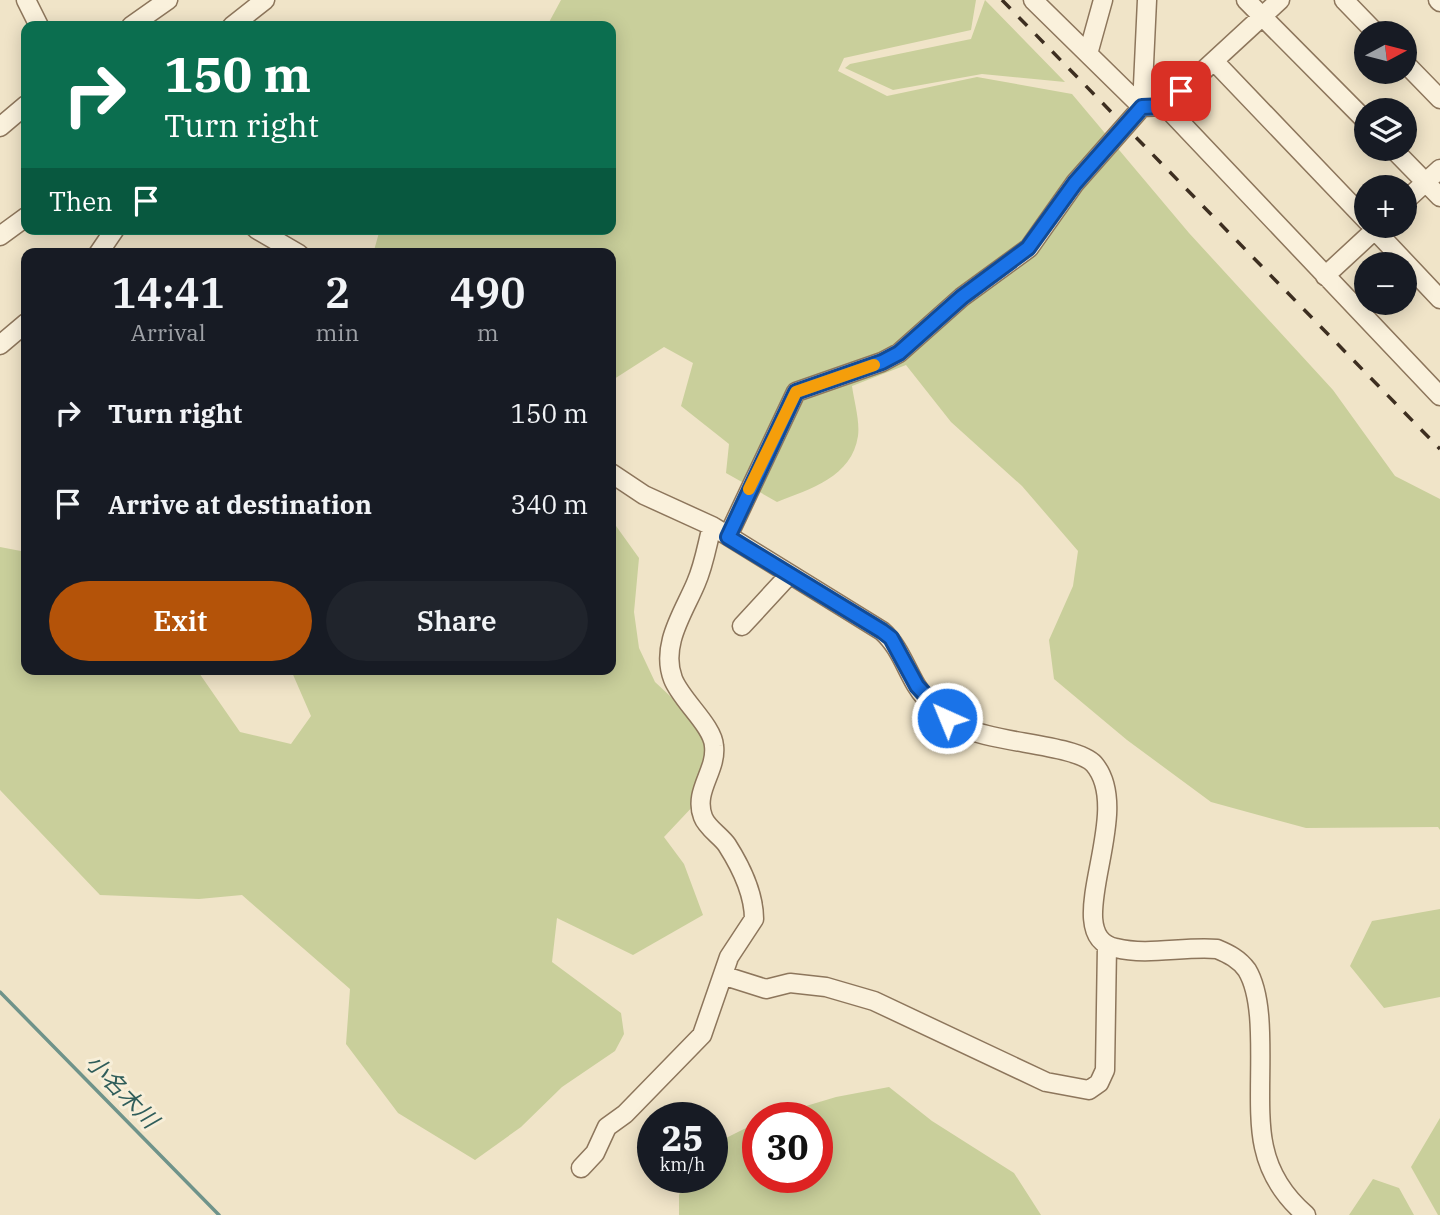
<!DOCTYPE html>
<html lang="en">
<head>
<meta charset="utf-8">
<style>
  body { margin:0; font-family:"IBM Plex Serif","Noto Sans JP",serif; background:#20242c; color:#f1f3f6; height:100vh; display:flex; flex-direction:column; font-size:26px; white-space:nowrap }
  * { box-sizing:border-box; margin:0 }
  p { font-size:23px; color:#9ea1a6 }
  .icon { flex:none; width:38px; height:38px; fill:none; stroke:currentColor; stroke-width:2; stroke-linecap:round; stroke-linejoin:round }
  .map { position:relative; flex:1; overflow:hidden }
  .details { position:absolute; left:21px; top:248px; width:595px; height:427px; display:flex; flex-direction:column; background:#171b24; border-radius:14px; box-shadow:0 4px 18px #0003 }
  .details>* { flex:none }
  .hud { position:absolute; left:21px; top:21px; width:595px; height:214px; border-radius:14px; box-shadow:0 4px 18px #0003; background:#0b6e4f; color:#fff; overflow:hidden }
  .needle { width:46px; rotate:83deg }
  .controls { position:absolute; left:1354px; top:21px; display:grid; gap:14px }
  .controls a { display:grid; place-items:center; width:63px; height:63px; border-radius:50%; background:#171b24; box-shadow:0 4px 18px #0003; font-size:35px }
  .speed { position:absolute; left:637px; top:1102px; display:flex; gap:14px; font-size:35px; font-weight:700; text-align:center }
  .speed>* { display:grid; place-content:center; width:91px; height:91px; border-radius:50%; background:#171b24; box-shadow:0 4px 18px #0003; line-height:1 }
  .speed small { font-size:18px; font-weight:400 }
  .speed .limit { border:10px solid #d22; background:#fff; color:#111 }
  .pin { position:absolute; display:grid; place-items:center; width:60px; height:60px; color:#fff; margin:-30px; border-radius:14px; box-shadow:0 4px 10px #0006 }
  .me { position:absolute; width:77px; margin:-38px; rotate:316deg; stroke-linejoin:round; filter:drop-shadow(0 0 5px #0008) }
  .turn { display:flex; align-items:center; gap:24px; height:147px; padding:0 28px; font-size:32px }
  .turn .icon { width:91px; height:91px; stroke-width:2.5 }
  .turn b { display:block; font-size:49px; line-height:60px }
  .then { display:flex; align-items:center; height:66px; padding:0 28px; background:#0003; gap:14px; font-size:26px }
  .eta { display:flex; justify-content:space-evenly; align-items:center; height:119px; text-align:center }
  .eta b { font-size:42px; font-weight:600; line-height:49px }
  .action { display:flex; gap:14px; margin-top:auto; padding:14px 28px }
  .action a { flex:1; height:80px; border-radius:42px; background:#b45309; color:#fff; font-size:28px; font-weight:600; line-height:80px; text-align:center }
  .action a+a { background:#20242c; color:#f1f3f6 }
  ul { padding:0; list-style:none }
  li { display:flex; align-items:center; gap:21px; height:91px; padding:0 28px }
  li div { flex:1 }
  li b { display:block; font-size:26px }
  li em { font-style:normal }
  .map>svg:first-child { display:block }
  .green { fill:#c9cf9b }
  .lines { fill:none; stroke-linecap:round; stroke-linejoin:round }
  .stream { stroke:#6f938a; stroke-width:3.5 }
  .minor-casing { stroke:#8d765c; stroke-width:21 }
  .minor { stroke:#faf1dc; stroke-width:18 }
  .rail { stroke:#3d2e20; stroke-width:3.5; stroke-dasharray:12 12; stroke-linecap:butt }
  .route-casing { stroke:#114b97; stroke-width:18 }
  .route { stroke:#1a73e8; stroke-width:12 }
  .slow { stroke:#f59e0b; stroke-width:12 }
  .labels { text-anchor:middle; stroke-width:6; stroke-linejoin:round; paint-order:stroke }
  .water-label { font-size:23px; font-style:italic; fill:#2f5d5a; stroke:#f7eed8 }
</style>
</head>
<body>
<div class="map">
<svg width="1440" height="1215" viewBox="0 0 1440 1215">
  <rect width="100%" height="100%" fill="#f0e4c8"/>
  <!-- green -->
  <path class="green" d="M561,0H976L971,30L844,58L838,71L887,96L977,77L1072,94L1189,233L1333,390L1395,476L1440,499V830L1438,827L1306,828L1211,802L1127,740L1054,679L1049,640L1073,586L1078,551L1022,486L951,422L906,365L852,386C854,401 860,421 858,436C852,477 810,489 777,502L726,473L729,444L681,406L693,363L664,347L611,381V254H373L380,229H611V26H547Z
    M985,0L1065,82L982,74L893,90L845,68L850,64L971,39Z
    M611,519L639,558L634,612L639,648L655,682L697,721L721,759L711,787L664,837L684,864L703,915L633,955L557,918L552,962L621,1013L624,1034L615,1051L562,1087L521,1127L475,1160L398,1113L346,1044L350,989L242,895L199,899L100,895L0,790V547L26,552V670H197L240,732L291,744L311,716L291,670H611Z
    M1440,909V997L1384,1008L1350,966L1372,921Z
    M889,1087L932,1121L1014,1173L1041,1215H679V1195L686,1178H712V1145L758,1122V1178H817V1118H766L836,1097Z
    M1440,1118V1215H1438L1411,1167Z
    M1373,1179L1399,1188L1414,1215H1349Z"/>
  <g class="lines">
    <!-- stream -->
    <path class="stream" d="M0,992L219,1215"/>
    <defs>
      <path id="minor" d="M26,0L39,26
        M1033,0L1142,107
        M1246,0L1367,122
        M1344,0L1376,33
        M1438,0L1440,2
        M131,26L168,0
        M232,26L265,0
        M1088,54L1103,0
        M1214,61L1367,221
        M1405,63L1440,99
        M1165,106L1280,0
        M1142,107L1147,0
        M0,127L26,105
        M1393,149L1440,197
        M1405,201L1440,169
        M1371,226L1440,299
        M256,229L299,254
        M0,236L26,217
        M98,254L115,229
        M1325,276L1379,226
        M0,345L26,323
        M611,473L644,495L712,526L882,631C898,645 905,666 916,685C928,705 947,719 968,729C997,743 1077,745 1094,764C1137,814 1056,935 1116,948C1148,956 1184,946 1217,949C1229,954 1239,959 1247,970C1271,1010 1253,1099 1264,1147C1270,1175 1285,1197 1306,1215
        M728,536L796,392L882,362L899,353L962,297L1029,248L1075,183L1142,107L1165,106L1440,396
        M742,626L790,574
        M725,976L766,989L790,983L826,987L874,1001L1046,1082L1089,1090L1099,1083L1105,1070L1107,946
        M581,1168L595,1153L607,1127L625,1114L702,1035L729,957L754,919C754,894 741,867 727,845C721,836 707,828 703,817C693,791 717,771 714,746C713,726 681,700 673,679C660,645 684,612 696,583C704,565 707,545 712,526"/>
    </defs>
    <!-- minor casing -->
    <use href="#minor" class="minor-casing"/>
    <!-- minor -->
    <use href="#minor" class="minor"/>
    <!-- rail -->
    <path class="rail" d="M1002,0L1440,449"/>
  </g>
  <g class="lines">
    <defs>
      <path id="route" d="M947,718L917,686L891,638L882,631L728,537L796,392L882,362L899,353L962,297L1028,248L1075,183L1142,107L1165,106L1181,91"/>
    </defs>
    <!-- route casing -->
    <use href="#route" class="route-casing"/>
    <!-- route -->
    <use href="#route" class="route"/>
    <!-- slow -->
    <path class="slow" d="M749,489L796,392L874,365"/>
  </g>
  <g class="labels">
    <!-- water labels -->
    <g class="water-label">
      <text transform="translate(122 1091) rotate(46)" y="8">小名木川</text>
    </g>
  </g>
</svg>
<div class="controls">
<a><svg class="needle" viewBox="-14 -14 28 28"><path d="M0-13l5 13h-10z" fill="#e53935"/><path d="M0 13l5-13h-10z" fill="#9ea1a6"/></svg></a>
<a><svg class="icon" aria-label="layers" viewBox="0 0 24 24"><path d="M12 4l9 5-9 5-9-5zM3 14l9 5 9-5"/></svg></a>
<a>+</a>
<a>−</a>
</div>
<div class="speed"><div>25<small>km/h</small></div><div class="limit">30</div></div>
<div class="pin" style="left:1181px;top:91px;background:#d93025"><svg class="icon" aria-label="arrive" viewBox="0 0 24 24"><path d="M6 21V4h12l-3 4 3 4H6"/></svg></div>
<svg class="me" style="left:947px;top:718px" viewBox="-20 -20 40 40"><circle r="17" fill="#1a73e8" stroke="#fff" stroke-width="3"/><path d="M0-11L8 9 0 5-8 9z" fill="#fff"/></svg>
<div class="hud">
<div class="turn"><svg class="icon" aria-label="right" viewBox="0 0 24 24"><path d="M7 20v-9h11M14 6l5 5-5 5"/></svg><div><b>150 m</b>Turn right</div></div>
<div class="then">Then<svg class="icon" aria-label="arrive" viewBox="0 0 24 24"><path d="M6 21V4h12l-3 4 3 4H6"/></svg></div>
</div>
<section class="details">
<div class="eta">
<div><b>14:41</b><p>Arrival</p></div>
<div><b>2</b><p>min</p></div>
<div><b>490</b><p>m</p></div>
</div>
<ul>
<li><svg class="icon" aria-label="right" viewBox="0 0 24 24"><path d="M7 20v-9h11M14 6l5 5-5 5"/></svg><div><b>Turn right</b></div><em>150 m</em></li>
<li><svg class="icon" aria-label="arrive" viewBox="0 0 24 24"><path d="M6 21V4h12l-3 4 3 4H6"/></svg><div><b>Arrive at destination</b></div><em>340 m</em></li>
</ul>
<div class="action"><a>Exit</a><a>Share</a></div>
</section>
</div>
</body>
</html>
